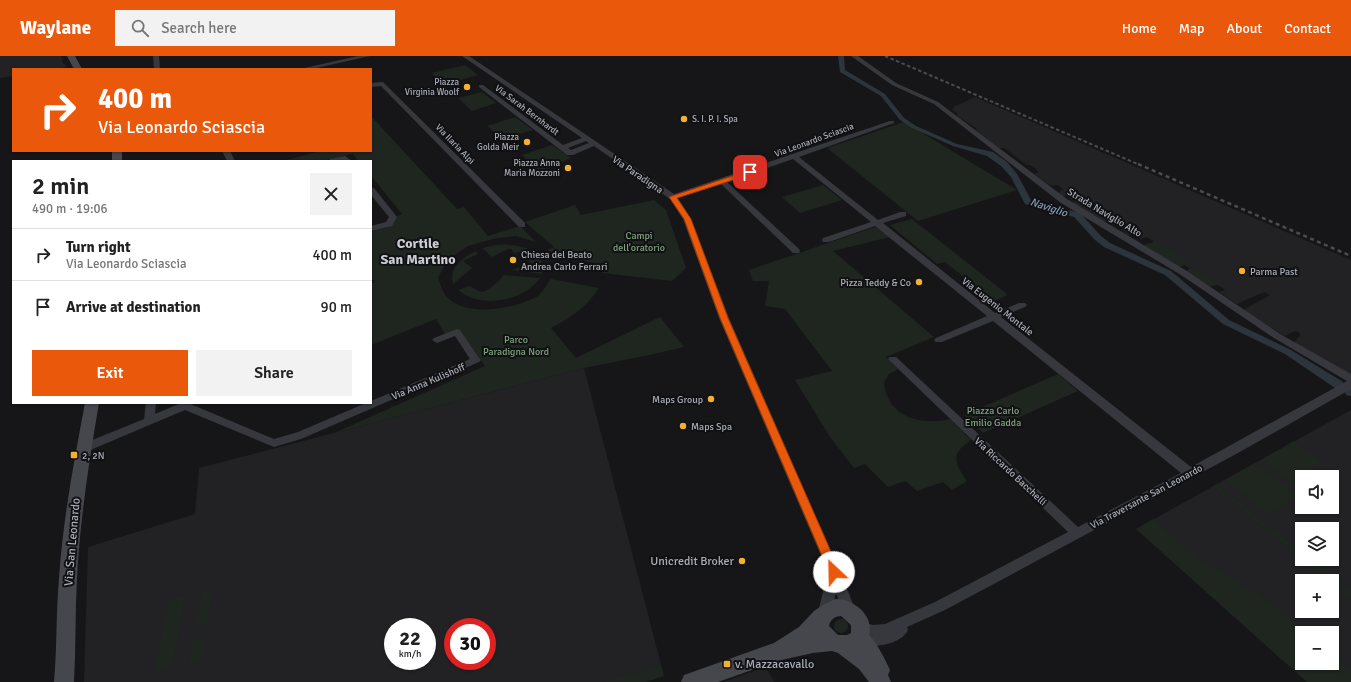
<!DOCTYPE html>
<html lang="en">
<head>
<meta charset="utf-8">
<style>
  body { margin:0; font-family:Signika,sans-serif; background:#f2f2f2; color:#222; height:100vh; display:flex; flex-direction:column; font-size:15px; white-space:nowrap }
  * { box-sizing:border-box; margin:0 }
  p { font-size:13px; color:#767676 }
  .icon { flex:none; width:22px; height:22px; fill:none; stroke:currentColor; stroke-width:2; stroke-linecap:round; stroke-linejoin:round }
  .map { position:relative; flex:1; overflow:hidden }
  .drawer { position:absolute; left:12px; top:104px; width:360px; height:244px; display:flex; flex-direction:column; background:#fff; border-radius:0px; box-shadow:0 1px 3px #0004 }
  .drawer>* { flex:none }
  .guide { position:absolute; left:12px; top:12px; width:360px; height:84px; border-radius:0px; box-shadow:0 1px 3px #0004; background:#ea580c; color:#fff; overflow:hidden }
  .tools { position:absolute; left:1295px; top:414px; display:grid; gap:8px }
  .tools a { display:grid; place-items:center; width:44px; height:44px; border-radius:0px; background:#fff; box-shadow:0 1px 3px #0004; font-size:20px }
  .speed { position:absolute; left:384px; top:562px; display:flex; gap:8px; font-size:20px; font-weight:700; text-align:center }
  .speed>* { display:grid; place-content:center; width:52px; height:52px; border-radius:50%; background:#fff; box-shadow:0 1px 3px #0004; line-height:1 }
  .speed small { font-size:10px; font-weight:400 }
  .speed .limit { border:6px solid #d22; background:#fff; color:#111 }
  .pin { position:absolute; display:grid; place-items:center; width:34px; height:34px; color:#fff; margin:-17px; border-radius:8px; box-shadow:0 2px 6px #0006 }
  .me { position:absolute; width:44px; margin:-22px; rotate:336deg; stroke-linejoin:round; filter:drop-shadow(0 0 3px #0008) }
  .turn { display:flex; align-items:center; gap:14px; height:84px; padding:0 20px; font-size:18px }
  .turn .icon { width:52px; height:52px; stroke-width:2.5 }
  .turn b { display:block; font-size:28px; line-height:34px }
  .round { display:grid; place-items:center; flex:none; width:42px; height:42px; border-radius:0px; background:#f2f2f2 }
  .head { display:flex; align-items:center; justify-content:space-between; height:68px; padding:0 20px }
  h1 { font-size:24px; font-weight:600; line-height:30px }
  .button { display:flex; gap:8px; margin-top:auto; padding:8px 20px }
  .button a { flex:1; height:46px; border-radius:0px; background:#ea580c; color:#fff; font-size:16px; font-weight:600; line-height:46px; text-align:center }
  .button a+a { background:#f2f2f2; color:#222 }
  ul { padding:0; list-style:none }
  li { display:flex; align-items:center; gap:12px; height:52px; padding:0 20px; border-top:1px solid #e0e0e0 }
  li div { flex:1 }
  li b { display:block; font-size:15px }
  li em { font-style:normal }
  header { display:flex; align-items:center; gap:24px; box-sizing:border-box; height:56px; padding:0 20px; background:#ea580c; color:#fff }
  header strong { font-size:19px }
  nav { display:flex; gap:22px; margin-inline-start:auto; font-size:14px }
  .search { width:280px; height:36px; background:#f2f2f2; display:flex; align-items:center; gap:10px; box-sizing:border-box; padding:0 14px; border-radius:0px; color:#767676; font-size:15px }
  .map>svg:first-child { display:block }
  .built { fill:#222225; fill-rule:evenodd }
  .green { fill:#1e261f }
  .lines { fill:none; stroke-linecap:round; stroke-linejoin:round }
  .canal { fill:#2c353c; fill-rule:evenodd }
  .street { fill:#37383d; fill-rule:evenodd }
  .secondary { fill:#45474d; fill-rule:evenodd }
  .rail-far1 { stroke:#4a4c52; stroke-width:2; stroke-dasharray:3.5 2.5; stroke-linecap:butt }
  .rail { stroke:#4a4c52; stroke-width:2.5; stroke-dasharray:4 3.5; stroke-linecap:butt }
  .route { fill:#ea580c; stroke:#983908 }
  .poi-dot { fill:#f2b134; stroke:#111113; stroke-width:1.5 }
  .labels { text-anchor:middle; stroke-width:4; stroke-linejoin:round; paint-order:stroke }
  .far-poi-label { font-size:9px; fill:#a8adb8; stroke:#111113; text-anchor:end }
  .far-street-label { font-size:9px; fill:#a8adb8; stroke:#111113 }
  .street-label { font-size:10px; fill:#a8adb8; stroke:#111113 }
  .park-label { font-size:10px; fill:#7fa381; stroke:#111113 }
  .poi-label { font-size:10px; fill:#a8adb8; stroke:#111113; text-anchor:start }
  .water-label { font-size:11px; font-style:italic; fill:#7f9bb3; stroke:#111113 }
  .near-street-label { font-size:12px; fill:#a8adb8; stroke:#111113 }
  .near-poi-label { font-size:12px; fill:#a8adb8; stroke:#111113; text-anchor:end }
  .district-label { font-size:14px; font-weight:bold; fill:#c9ccd4; stroke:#111113 }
</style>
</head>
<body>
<header>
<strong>Waylane</strong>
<div class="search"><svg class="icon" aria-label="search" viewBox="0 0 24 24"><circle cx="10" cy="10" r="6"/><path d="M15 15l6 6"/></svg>Search here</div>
<nav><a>Home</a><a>Map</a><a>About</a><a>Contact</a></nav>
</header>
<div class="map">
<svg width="1351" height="626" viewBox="0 0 1351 626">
  <rect width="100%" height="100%" fill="#161618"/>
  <!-- built -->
  <path class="built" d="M0,0H61L63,4L62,6L67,11L55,13H13V20L0,22Z
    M975,41L1351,204V319L1294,287L1301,278L1296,275L1284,280L1243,254L1270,239L1264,236L1237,248L1219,236L1225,234L1218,229L1209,230L1187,214L1190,213L1185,209L1179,211L1144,189L1154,186L1147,181L1141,183L1133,178L1128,179L1121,174L1123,172L1117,168L1112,169L1105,165H1103L1073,147L1075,146L1066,140L1063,141L1059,136L1063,133L1058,129L1051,130L1034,118L1039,116L1035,112L1030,109H1027L1004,92H999L976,74L977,73L957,60V57L952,54L954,51Z
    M584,312L664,620L645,626H84L88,491L195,458L199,412ZM393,571H427V605H393ZM453,571H487V605H453Z
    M1351,354V626H1307L1136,473ZM1302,421H1332V451H1302ZM1302,473H1332V503H1302ZM1302,525H1332V555H1302ZM1302,577H1332V607H1302Z
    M766,611L774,626H723Z"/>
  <!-- green -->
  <path class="green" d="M465,9L478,19L443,29L432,17Z
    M482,36L496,47L472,55L458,42Z
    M371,60L457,153L464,151L488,180L520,170L536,186L516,180L497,182L468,190L447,204L438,222C440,227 442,234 445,239C465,263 514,253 538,240C543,236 547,228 551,223L599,232C587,251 570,262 551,272L576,302L660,261L684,291L654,298L584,312L334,377L485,310L458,274L445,278L436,263L371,289V228L375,226L374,224L371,225V175C381,173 394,172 396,161L402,158L371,120V105H358L353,98L322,105H283L320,95H371Z
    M515,61L533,74L503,83L487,70Z
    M904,66L1017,134L918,165L827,92Z
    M552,89L571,102L539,115L522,99Z
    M823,129L842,144L800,157L782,141Z
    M654,144L666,154L686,212L672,225L603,217L596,207L587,206L588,205L563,202L547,194L554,191L525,166L575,149L581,159Z
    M912,163L1008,239L994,245L945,206L937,208L890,169Z
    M875,171L890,181L833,195L934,281L886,301L898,313L889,318L884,326C887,361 920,370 950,363L971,384C950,398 954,406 967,425L952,434L943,426L917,435L905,425L888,431L865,408L854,412L830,381L795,324L832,315L785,253L765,250L769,225H753L749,214Z
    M1157,185L1191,207L1179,211L1144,189Z
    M496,189C513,187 549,192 542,218L512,214L530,207L524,195L514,197L511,193H508L492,201L482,192Z
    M476,195L478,198L463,205L472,212L453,228C448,212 463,201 476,195Z
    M1192,212L1195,213L1219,229L1209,230L1188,216L1187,214Z
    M503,219L540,222C523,246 480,253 458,234L469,230C473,231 477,235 481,236C485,237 501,225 503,219Z
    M1058,318L1078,335L983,377L964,359Z
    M1294,385L1322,406L1311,412L1324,421H1302V434L1261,404Z
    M1255,407L1299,441L1269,458L1225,424Z
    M1217,428L1302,497V503L1213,430Z
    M1153,463L1201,505L1261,539L1307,577H1302V607H1332V599L1351,615V626H1307L1136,473Z
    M1302,503H1310L1351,535V543L1332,527V525H1329Z
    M212,534L207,568L196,571L202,536Z
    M185,540L172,612L155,616L169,544Z
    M834 570a7 7 0 1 1 14 0a7 7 0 1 1-14 0Z
    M205,582L201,605L189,608L193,585Z
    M661,610L664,620L645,626H603Z"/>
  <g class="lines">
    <!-- canal -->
    <path class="canal" d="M838,0H844L845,14L885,38L904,62L916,70L957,88L993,96L1007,106L1017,118L1031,144L1080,157L1101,180L1110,187L1171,215L1229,264L1291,294L1343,326L1344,329L1343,332H1335L1285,298L1223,268L1165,219L1104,191L1095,184L1074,161L1025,148L1011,121L1001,110L987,100L953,90L912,72L900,64L881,40L840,16Z
      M1351,332V340L1346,339L1345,336L1346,333Z"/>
    <!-- street -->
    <path class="street" d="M153,0H159L160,13H154Z
      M358,0H370L312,13H300Z
      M462,0H469L674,138L890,65H894V67L799,101L878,164L900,156H906V160L883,167L995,257L1019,247H1025L1027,249L1025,251L1001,261L1191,411L1347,325L1274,282L1181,219L1061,147L934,48L892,29L851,0H858L896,27L938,46L1067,143L1187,215L1280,278L1351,318V333L1238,397L945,554L907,571L908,574C901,589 871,593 857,588L855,583L859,578L856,577L854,572L856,567L861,566L873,569L885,568L935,546L1068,476L890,305L888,303L890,301H896L1078,471L1181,417L993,265L942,286H936L934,284L936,282L987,260L875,170L829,186H823L822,184L823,182L871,166L793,103L727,126L799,193L800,195L799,197H793L721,128L678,142L691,163L729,262L840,516L856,555L854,559L849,561L844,559L836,537L830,560L825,562L820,560L818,556L828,516L719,262L683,163L670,143L594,90L573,99H567L479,31V29H483L563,89L582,82ZM586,85L589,87L571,94L568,92Z
      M383,26L525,167V171H519L381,30L371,31V27Z
      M222,95H230L235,105H227Z
      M345,100L352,105H329L330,103Z
      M371,132H374L397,161L392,170L371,175V170L386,166L389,161L371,139Z
      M457,273L460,274L479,302L481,304L479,306L301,383L274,391L185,354L88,395L84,396L80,395L78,392L80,389L144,363L146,347H156L155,358L181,347H188L274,383L298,376L366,347H371V345L470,303L455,280L437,287L432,284L434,282Z"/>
    <!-- secondary -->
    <path class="secondary" d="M67,0H75L82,13H74Z
      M112,95H122V105H112Z
      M85,347H99C89,405 80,464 77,522C75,557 76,591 74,626H54C57,591 56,557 59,522C63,463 74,405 85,347Z
      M835,543C853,542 875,560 869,579C878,589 884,601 890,614L888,619L891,626H869L859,613L838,597L832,595L813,597L777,605L718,626H681L684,619L774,587L799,571L814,555L823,549ZM841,560L851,569V577L847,579H838L829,570C830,564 835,560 841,560Z"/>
    <!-- rail-far1 -->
    <path class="rail-far1" d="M885,0L1140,109"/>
    <!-- rail -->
    <path class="rail" d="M1138,108L1351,200"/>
  </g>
  <!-- route -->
  <path class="route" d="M750,114L753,116L752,118L677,142L691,163L728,262L840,516L838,520L834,521L830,520L829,516L720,262L684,163L669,141Z"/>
  <!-- markers -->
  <g class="poi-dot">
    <circle cx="467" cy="31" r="4"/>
    <circle cx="684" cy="63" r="4"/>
    <circle cx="527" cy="86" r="4"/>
    <circle cx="568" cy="112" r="4"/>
    <circle cx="513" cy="204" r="4"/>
    <circle cx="1242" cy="215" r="4"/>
    <circle cx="919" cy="226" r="4"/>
    <circle cx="711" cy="343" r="4"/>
    <circle cx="683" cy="370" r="4"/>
    <rect x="70" y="395" width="8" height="8" rx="2"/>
    <circle cx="742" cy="505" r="4"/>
    <rect x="723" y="604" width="8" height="8" rx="2"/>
  </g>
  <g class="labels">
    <!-- far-poi labels -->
    <g class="far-poi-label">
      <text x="459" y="29">Piazza<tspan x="459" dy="10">Virginia Woolf</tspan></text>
      <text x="692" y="66" text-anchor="start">S. I. P. I. Spa</text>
      <text x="519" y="84">Piazza<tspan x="519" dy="10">Golda Meir</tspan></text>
      <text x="560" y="110">Piazza Anna<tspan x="560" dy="10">Maria Mozzoni</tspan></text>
    </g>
    <!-- far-street labels -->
    <g class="far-street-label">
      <text transform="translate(527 54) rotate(37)" y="3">Via Sarah Bernhardt</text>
      <text transform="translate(814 84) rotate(-20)" y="3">Via Leonardo Sciascia</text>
      <text transform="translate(455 88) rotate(46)" y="3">Via Ilaria Alpi</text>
    </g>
    <!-- street labels -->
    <g class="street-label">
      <text transform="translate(638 118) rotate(34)" y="4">Via Paradigna</text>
      <text transform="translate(1105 156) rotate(31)" y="4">Strada Naviglio Alto</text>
      <text transform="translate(998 250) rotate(38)" y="4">Via Eugenio Montale</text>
      <text transform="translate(428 325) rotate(-23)" y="4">Via Anna Kulishoff</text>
      <text transform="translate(1011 415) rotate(43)" y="4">Via Riccardo Bacchelli</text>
      <text transform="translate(1146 440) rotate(-28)" y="4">Via Traversante San Leonardo</text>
    </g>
    <!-- park labels -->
    <g class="park-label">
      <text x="639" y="183">Campi<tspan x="639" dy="12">dell'oratorio</tspan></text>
      <text x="516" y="287">Parco<tspan x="516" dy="12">Paradigna Nord</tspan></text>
      <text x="993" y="358">Piazza Carlo<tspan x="993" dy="12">Emilio Gadda</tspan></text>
    </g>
    <!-- poi labels -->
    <g class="poi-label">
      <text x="521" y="202">Chiesa del Beato<tspan x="521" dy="12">Andrea Carlo Ferrari</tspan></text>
      <text x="1250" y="219">Parma Past</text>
      <text x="911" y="230" text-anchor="end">Pizza Teddy &amp; Co</text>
      <text x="703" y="347" text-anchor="end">Maps Group</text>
      <text x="691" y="374">Maps Spa</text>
      <text x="82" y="403">2, 2N</text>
    </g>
    <!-- water labels -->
    <g class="water-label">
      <text transform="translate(1049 151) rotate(18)" y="4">Naviglio</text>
    </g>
    <!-- near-street labels -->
    <g class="near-street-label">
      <text transform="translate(72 486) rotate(-85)" y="4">Via San Leonardo</text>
    </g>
    <!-- near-poi labels -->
    <g class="near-poi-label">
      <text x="734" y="509">Unicredit Broker</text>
      <text x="735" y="612" text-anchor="start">v. Mazzacavallo</text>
    </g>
    <!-- district labels -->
    <g class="district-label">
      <text x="418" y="192">Cortile<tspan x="418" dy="16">San Martino</tspan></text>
    </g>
  </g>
</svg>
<div class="tools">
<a><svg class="icon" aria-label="sound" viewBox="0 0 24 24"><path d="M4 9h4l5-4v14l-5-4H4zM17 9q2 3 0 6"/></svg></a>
<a><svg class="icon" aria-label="layers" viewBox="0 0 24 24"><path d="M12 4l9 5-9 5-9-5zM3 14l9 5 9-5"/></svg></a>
<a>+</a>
<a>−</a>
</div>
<div class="speed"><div>22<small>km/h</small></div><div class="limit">30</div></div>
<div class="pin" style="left:750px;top:116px;background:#d93025"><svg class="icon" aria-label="arrive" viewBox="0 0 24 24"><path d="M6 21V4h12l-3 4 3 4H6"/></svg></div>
<svg class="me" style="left:834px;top:516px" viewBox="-20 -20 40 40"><circle r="19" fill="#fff"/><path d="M0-13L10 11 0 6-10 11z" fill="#ea580c"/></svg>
<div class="guide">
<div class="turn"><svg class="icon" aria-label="right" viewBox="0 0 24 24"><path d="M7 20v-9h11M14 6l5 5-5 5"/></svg><div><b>400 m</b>Via Leonardo Sciascia</div></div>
</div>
<section class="drawer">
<div class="head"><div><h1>2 min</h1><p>490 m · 19:06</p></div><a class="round"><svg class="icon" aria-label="close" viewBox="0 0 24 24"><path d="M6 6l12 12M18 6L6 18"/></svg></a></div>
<ul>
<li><svg class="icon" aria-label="right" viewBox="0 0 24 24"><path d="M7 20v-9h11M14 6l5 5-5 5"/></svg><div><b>Turn right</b><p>Via Leonardo Sciascia</p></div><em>400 m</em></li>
<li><svg class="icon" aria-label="arrive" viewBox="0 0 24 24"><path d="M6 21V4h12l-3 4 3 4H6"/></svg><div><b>Arrive at destination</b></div><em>90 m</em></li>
</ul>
<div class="button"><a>Exit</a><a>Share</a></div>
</section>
</div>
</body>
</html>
